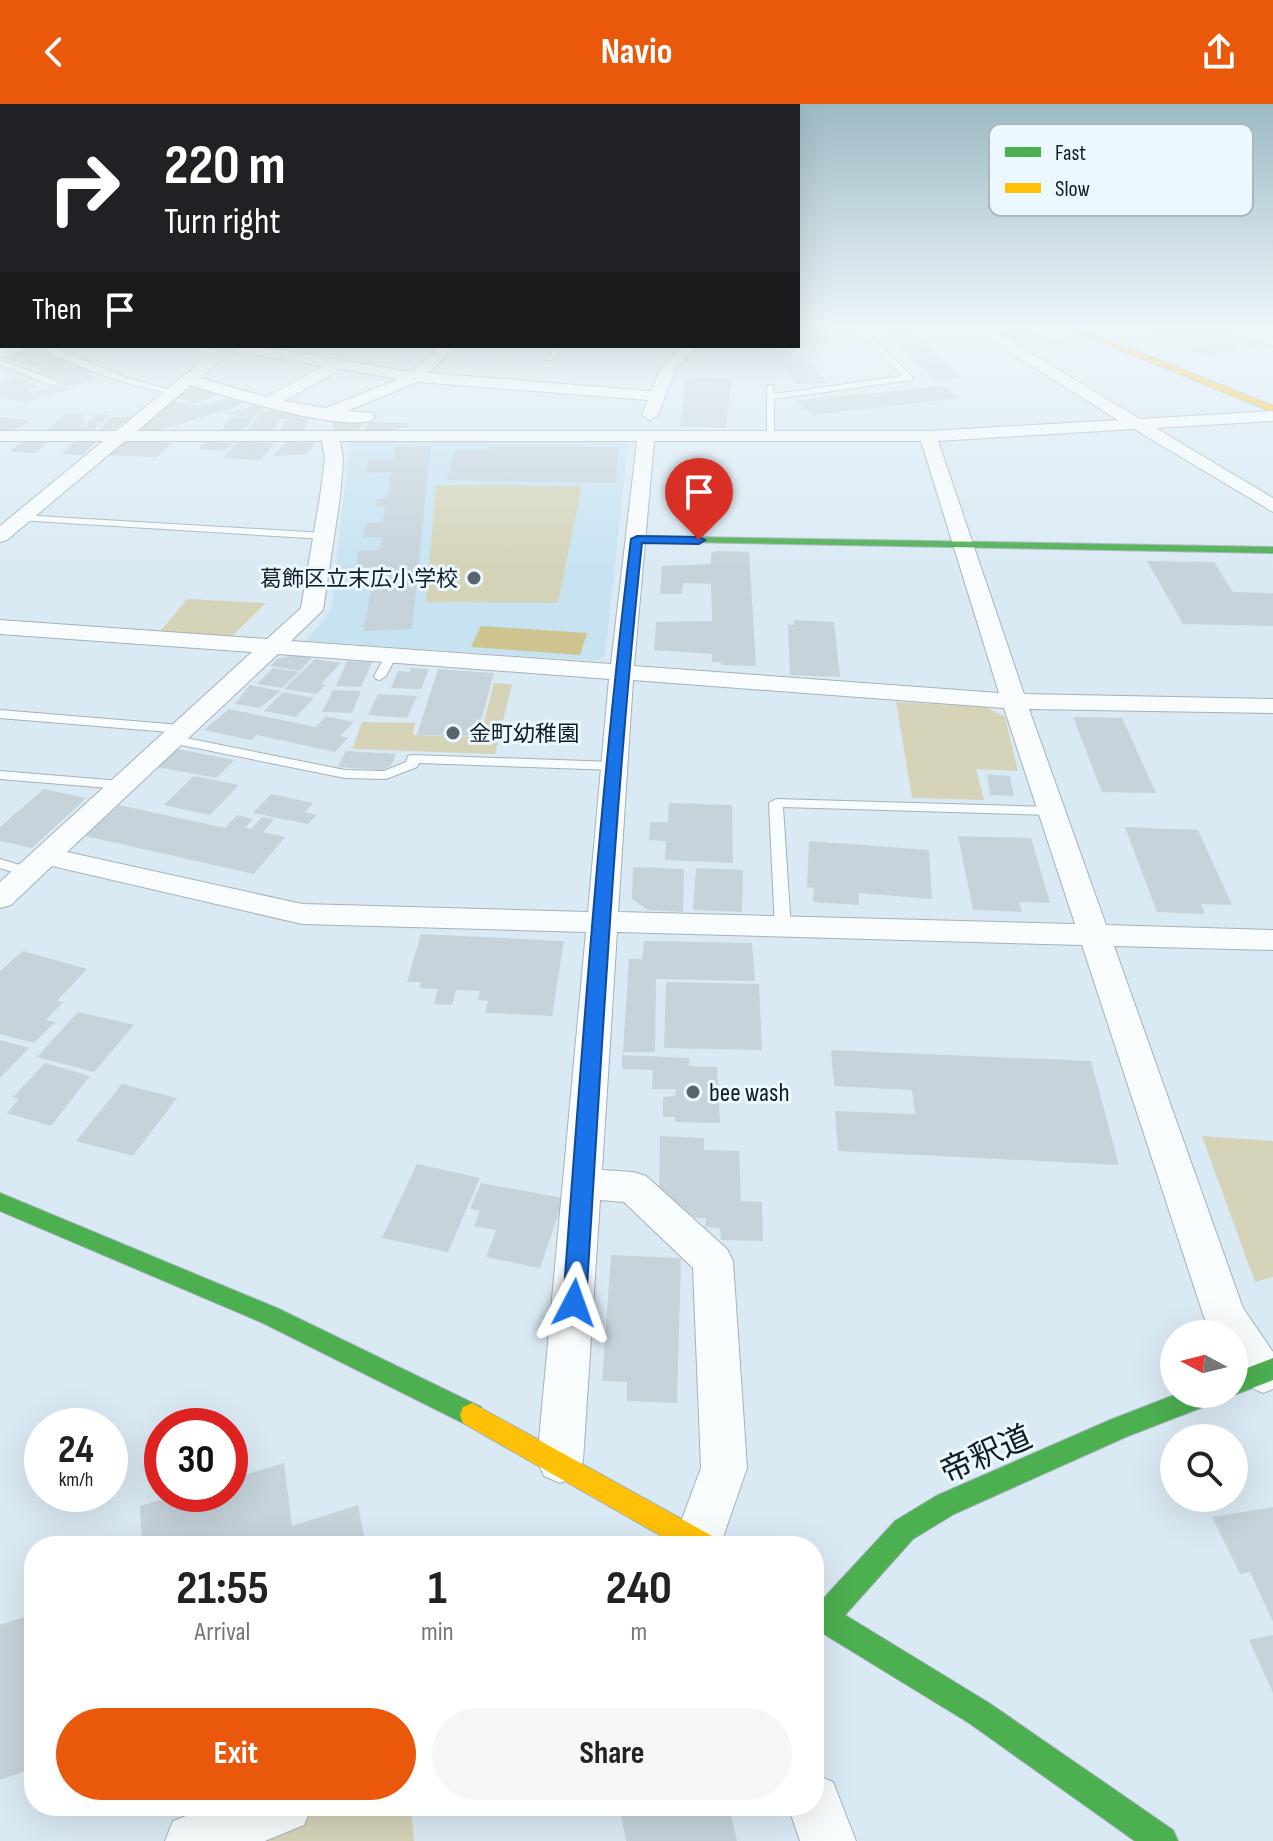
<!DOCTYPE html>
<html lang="en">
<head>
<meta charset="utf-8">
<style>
  body { margin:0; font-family:"Sofia Sans Condensed","Noto Sans JP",sans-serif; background:#f6f6f6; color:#222; height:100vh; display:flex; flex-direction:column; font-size:30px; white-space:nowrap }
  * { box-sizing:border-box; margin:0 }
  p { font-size:26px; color:#767676 }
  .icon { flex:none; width:44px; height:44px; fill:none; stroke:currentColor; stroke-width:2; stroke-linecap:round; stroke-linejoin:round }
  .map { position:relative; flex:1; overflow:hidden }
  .details { position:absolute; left:24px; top:1432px; width:800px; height:280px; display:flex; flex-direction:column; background:#fff; border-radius:32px; box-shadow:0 8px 32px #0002 }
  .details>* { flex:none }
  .banner { position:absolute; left:0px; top:0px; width:800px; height:244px; box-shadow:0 8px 32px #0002; background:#202124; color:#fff; overflow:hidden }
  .needle { width:52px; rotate:277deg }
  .controls { position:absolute; left:1160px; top:1216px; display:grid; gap:16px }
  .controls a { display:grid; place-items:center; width:88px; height:88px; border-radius:50%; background:#fff; box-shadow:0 8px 32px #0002; font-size:40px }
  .speed { position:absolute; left:24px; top:1304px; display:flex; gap:16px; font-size:40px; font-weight:700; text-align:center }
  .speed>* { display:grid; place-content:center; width:104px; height:104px; border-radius:50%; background:#fff; box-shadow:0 8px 32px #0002; line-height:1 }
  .speed small { font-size:20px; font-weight:400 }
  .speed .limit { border:12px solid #d22; background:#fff; color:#111 }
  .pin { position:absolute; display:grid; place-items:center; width:68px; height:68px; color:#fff; margin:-82px -34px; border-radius:50% 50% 50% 0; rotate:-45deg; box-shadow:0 0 8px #0007 }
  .pin .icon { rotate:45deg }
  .me { position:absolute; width:88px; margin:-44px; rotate:4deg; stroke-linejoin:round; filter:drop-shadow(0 0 6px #0008) }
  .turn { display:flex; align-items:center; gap:28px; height:168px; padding:0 32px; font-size:36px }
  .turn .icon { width:104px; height:104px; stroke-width:2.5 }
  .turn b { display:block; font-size:56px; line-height:68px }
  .then { display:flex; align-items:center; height:76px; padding:0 32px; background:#0003; gap:16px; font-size:30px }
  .eta { display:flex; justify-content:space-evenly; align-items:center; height:136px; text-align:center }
  .eta b { font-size:48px; font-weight:700; line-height:56px }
  .action { display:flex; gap:16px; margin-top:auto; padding:16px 32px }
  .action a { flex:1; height:92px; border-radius:48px; background:#ea580c; color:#fff; font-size:32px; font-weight:700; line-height:92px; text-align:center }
  .action a+a { background:#f6f6f6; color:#222 }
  header { display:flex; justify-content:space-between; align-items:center; height:104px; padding:0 32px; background:#ea580c; color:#fff; font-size:36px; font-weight:700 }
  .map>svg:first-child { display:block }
  .built { fill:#c7e3f2 }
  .green { fill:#d5d4b8 }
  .water { fill:#cec48f }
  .building { fill:#c6d3da }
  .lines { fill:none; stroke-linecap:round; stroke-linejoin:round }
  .lane-casing { stroke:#a5b1b9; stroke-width:2 }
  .street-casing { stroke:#a5b1b9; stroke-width:2 }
  .fast-casing { stroke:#a5b1b9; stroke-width:2 }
  .slow-casing { stroke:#a5b1b9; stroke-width:2 }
  .lane { fill:#f9fcfd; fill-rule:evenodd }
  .street { fill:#f9fcfd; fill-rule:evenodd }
  .fast { fill:#4caf50; fill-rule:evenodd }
  .slow { fill:#ffc107; fill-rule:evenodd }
  .route { fill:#1a73e8; stroke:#114b97; stroke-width:2 }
  .poi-dot { fill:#58656c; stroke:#ecf8ff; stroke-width:3 }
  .labels { text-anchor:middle; stroke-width:6; stroke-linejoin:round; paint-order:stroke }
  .far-poi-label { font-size:22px; fill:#121d23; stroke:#ecf8ff; text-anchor:end }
  .poi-label { font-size:26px; fill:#121d23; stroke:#ecf8ff; text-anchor:start }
  .near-street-label { font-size:32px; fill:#121d23; stroke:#ecf8ff }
  .key { fill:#ecf8ff; stroke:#abb6bd; stroke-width:2 }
  .key-label { font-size:22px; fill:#121d23 }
</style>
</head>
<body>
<header><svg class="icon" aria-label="back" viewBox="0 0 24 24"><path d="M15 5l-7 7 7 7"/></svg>Navio<svg class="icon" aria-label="share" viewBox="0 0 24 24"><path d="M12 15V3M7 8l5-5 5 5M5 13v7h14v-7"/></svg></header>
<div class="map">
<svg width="1273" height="1737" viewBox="0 0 1273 1737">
  <rect width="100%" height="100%" fill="#daeaf4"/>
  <!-- built -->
  <path class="built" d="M350,337L624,339L628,342L605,552L596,557L306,537L331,506Z"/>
  <!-- green -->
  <path class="green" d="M798,222H848L866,239L785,245V242H798Z
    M436,381L582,382L558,499L426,498Z
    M187,495L266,499L230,534L158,530Z
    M494,579L512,580L495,650L352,645L362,618L415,619L413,631L480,633Z
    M896,598L986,603L1005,613L1018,667L976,665L984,696L912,694Z
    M1202,1032L1273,1037V1173L1255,1178Z
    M316,1702H411L414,1737H226Z"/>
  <!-- water -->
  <path class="water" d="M481,522L587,529L580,551L471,543Z"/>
  <!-- building -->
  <path class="building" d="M876,222H906L962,274L936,277Z
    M986,222H1021L1066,240L1020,241Z
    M1164,222H1212L1237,232L1217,236L1209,233L1199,235L1207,238L1184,243L1142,227Z
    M1245,232L1267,240L1250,243L1227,235Z
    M1224,236L1239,242L1232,243L1239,245L1209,253L1185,244Z
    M34,244L46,247L9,258L2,253Z
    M44,249L78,261L60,266L82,262L95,268L88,270L101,275L70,283L34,265L48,261L33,262L17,257Z
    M807,255L828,279L796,280L779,258Z
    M21,273L30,280L43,283L28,287L41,293L27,298L0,294V283L20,290L0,282V278Z
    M686,273L731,275L726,324L680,322Z
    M62,281L71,285L45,292L34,288Z
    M944,282L960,294L813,311L796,297Z
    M193,283L217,288L214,290L217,291L195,299L175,293Z
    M225,295L237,296L241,301L154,328L133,327L174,297L198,302Z
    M255,302L264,304L253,315L227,309Z
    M262,307H280L311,313L302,329H279L287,315H280L272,329L247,327Z
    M66,310H86L80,316H86L79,323H83L95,311H110L92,328H44Z
    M3,313L30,316L13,327H0V314Z
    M111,313H131L115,325L97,327Z
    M236,313L252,315L242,329H219L229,315Z
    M333,317H363L358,329L333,330Z
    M369,318L409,319L406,324H397L395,328L362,329Z
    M22,337H49L36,349L10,348Z
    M76,337L96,338L82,351L62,350Z
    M133,337L172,339L157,353L104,351L121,339Z
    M205,338L233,339L228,345L220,347L199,345Z
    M238,338L275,339L261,356L223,354Z
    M286,338L316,339L307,350L273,352Z
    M431,342L412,525L363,527L376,463L356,464L359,447L379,446L382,433L363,434L366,419L383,418L385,402H375L377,395L387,394L391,368L366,369L368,357H392L395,343Z
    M489,343H618L616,379L446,376L455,346H488Z
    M716,447L749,448L756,562L721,561V558H712V550L654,546L656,518L712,517L711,480L683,479L682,490H660L662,462L711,460V449Z
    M1147,457L1214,458L1233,488L1273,489V522L1183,520Z
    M794,516L834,518L840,573L790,571L788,520L794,521Z
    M294,551L312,554L300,567L270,562L277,555Z
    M315,555L341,559L321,580L326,581L316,590L284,585Z
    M347,557L372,558L361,583L336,582Z
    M273,564L299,568L282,584L257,580Z
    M411,564L429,565L421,585L391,584L398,567L410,568Z
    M438,565L494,569L477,632L417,631Z
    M250,581L281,587L260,604L235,600Z
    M333,586L361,587L352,609L322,608Z
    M283,588L314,594L296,613L264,607Z
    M378,590L417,592L407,614L368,611Z
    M229,605L316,623L326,612L354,618L340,632L348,634L335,648L257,631L251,636L204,626Z
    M1073,613L1122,614L1156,689L1102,688Z
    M177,645L234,656L216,674L158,663Z
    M346,647L396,650L391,662L382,666L338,663Z
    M987,670L1010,672L1014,692L990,691Z
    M194,672L239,681L210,711L164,701Z
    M44,685L86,694L32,744L0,737V723Z
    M271,690L313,699L305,708L317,711L308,720L253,709Z
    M669,699L732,701L733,759L665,756L666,737L649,736L650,718H668Z
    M119,701L225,724L237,711L253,715L245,724L251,725L262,713L274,715L263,728L285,733L254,770L85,732Z
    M1125,723L1198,726L1232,801L1201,800L1205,810L1157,808Z
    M958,732L1031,734L1050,799L1019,798L1022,808L973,806Z
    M809,737L929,746L932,795L859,789V801L813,798L814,784L807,783Z
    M633,763L684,765L683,808L648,806L632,795Z
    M696,764L743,766L742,808L693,806Z
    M421,830L564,837L552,912L485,909L488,897L478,896L480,887L456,886L452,901L434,900L438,885L420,884L421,878H407Z
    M644,837L752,839L755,877L656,875L655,948H623L629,855H642Z
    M23,847L87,865L57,897L63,898L46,916L55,918L34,939L0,930V867Z
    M666,878L759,880L762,946L664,944Z
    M78,908L134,921L94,968L37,953Z
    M0,936L29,944L0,974Z
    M831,946L1091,957L1119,1061L838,1047L835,1007L915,1010L912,986L834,982Z
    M622,951L689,954V962L717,963L720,1019L675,1018V1013H663V993L675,992L676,985H652L653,966L622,965Z
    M45,959L90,972L51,1022L7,1009L19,995L13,993Z
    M122,980L177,994L133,1052L76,1037Z
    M660,1032L704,1034V1046L739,1047L741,1097L762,1098L763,1137L721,1136L720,1124L705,1123L706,1114H695L659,1084Z
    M417,1060L480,1074L448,1148L382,1134Z
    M481,1079L564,1094L540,1164L486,1153L496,1126L474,1122L480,1107L470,1105Z
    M611,1151L681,1154L677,1299L627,1297V1278L602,1277Z
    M284,1359L292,1422L358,1401L366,1442H142L140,1402L181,1390H230V1375Z
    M1273,1403V1518L1250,1468L1240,1470L1212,1413Z
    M34,1510V1664L0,1676V1521Z
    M1273,1531V1589L1249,1536Z
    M619,1702H729L737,1737H626Z"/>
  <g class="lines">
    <defs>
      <path id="lane" d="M854,222H861L912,272V276L774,295V334L767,336V281H773L774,290L903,272Z
        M26,242H38L0,254V250Z
        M39,242H50L127,274L179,288L175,290C135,284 73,263 39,242Z
        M557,242H565L552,256H546Z
        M0,256L57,277L58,279L51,281L0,261Z
        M20,411L324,429L329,432L324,435L17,416V412Z
        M391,547L397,551L386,572L380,576L376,575L374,572L387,549Z
        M0,606L181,621L187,625L181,629L0,614Z
        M171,631L345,666L384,667L406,658L408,652L413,651L614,658L621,662L614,666L419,659L417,663L386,675L345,674L166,638L165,635Z
        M0,667L121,677L128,681L121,685L0,675Z
        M776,695L1052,703L1059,707L1052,711L783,703L791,825L783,830L775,825L769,699Z
        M0,755L33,765L35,768L28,773L0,764Z"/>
      <path id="street" d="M968,222H986L1140,315L1273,307V317L1156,324L1273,394V408L1134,325L938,337L1024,590L1273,595V609L1029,605L1106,821L1273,826V846L1114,842L1243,1204L1273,1248V1285L1263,1289C1235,1278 1234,1257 1234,1230H1213L1204,1213L1082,841L617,828L602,1066L633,1068L646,1072L727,1145L733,1157L747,1364L720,1442H672L701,1364L693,1164L624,1098L600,1096L583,1357L576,1372L560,1379L544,1372L537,1357L586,828L302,820L52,762L11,801L0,804V778L252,548L0,530V516L267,535L301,504L320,393L325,355L322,337H125L7,436L0,438V422L103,337H0V327H116L208,252L191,242H211L226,251L200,274L267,293L323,262L237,248L230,242H258L411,268L441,242H458L428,269L651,287L660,265L682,242H698L675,266L658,311L650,316L642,311L648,296L418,278L347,307L372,309L374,313L372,317C333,326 231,294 191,281L137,327H928L1118,316ZM341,265L399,275L326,304L284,297ZM340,337H637L611,560L291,537L323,506L340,393L343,355ZM654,337H921L999,589L634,562ZM278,550L609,575L588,808L302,800L67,748ZM633,576L1004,604L1075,820L618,808Z
        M1222,222H1244L1273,233V242Z
        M814,1670L833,1678L856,1737H800L788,1702H814Z
        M212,1702H312L304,1721L265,1737H165L173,1717Z"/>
      <path id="fast" d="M637,432L1273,443V449L633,437L631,435Z
        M0,1089L279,1205L481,1303L484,1311L481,1319L472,1323L463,1319L263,1219L0,1107Z
        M1273,1254V1276L1234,1291L1231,1290H1234V1269Z
        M1177,1290H1219L1216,1298L1128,1332L954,1410L913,1435L845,1511L989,1599L1173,1726L1178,1737H1135L969,1619L814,1524V1494L821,1497L895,1417L936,1392L1110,1316Z"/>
      <path id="slow" d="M1061,222H1073L1273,302V308Z
        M472,1299L714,1433L718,1442H679L463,1319L460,1311L463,1303Z"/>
    </defs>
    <!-- lane casing -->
    <use href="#lane" class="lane-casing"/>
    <!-- street casing -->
    <use href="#street" class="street-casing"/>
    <!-- fast casing -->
    <use href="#fast" class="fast-casing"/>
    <!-- slow casing -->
    <use href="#slow" class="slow-casing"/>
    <!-- lane -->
    <use href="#lane" class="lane"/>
    <!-- street -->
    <use href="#street" class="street"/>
    <!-- fast -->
    <use href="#fast" class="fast"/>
    <!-- slow -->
    <use href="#slow" class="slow"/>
  </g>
  <!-- sky -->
  <linearGradient id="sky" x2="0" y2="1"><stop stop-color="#9dbac4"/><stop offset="0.48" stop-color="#eef6fa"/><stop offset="1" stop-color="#eef6fa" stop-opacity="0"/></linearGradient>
  <rect width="1273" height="466" fill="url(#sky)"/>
  <!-- route -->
  <path class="route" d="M637,432L699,433L705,436L699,440L642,439C615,692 602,946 586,1199L583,1207L574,1210L566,1207L563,1199C582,944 600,689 631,435Z"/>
  <!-- markers -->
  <g class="poi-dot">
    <circle cx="474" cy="474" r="8"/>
    <circle cx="453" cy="629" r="8"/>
    <circle cx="693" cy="988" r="8"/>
  </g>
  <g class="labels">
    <!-- far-poi labels -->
    <g class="far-poi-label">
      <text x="458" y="482">葛飾区立末広小学校</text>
      <text x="469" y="637" text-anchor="start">金町幼稚園</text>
    </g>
    <!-- poi labels -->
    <g class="poi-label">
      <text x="709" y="997">bee wash</text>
    </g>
    <!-- near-street labels -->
    <g class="near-street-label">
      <text transform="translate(986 1350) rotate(-24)" y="11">帝釈道</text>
    </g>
  </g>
  <!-- legend -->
  <rect x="989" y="20" width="264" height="92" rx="12" class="key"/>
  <rect x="1005" y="43" width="36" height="10" fill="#4caf50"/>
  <rect x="1005" y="79" width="36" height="10" fill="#ffc107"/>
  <g class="key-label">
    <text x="1055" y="56">Fast</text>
    <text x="1055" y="92">Slow</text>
  </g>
</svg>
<div class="controls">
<a><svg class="needle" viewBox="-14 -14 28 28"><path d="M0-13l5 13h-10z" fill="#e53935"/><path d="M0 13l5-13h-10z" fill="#767676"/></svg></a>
<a><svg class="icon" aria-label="search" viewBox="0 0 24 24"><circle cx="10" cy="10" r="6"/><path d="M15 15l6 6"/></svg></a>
</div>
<div class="speed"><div>24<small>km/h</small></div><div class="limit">30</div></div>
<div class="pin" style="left:699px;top:436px;background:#d93025"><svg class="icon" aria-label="arrive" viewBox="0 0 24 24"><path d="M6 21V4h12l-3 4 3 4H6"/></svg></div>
<svg class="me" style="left:574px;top:1199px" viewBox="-20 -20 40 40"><path d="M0-17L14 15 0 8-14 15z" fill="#1a73e8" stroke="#fff" stroke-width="4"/></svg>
<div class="banner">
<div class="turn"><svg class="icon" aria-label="right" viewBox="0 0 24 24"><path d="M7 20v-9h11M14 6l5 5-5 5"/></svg><div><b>220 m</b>Turn right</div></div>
<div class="then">Then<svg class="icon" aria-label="arrive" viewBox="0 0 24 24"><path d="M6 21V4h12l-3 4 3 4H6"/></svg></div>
</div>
<section class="details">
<div class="eta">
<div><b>21:55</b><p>Arrival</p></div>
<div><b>1</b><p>min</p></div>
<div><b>240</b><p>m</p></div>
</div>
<div class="action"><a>Exit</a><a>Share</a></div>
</section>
</div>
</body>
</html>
